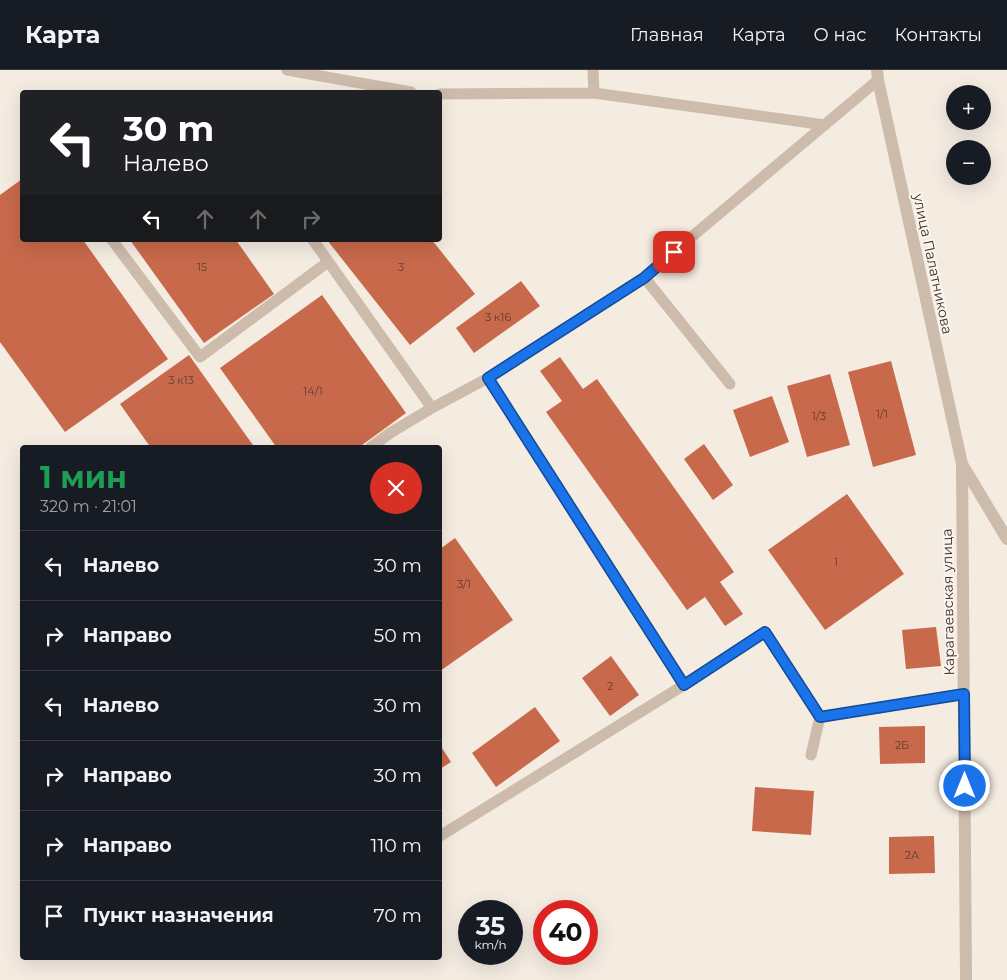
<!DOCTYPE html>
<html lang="ru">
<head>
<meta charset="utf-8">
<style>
  body { margin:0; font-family:Montserrat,sans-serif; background:#242831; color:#f1f3f6; height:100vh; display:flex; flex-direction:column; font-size:19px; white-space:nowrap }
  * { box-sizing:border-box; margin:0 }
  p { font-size:16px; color:#9ea1a6 }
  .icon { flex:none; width:28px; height:28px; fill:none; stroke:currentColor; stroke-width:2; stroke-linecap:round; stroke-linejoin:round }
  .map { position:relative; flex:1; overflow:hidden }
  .side { position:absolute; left:20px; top:375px; width:422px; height:515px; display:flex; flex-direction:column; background:#171b24; border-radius:5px; box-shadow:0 5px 20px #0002 }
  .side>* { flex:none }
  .guide { position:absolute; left:20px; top:20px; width:422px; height:152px; border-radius:5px; box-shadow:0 5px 20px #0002; background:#202124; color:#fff; overflow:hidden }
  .fabs { position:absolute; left:946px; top:15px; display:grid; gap:10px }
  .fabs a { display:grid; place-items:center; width:45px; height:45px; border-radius:50%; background:#171b24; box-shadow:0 5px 20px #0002; font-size:25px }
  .speed { position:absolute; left:458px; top:830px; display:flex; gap:10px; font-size:25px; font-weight:700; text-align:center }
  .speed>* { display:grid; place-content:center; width:65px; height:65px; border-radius:50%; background:#171b24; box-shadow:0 5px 20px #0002; line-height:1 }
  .speed small { font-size:12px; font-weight:400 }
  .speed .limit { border:8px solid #d22; background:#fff; color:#111 }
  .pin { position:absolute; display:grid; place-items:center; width:42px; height:42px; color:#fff; margin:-21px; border-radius:10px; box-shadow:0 2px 8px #0006 }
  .me { position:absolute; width:55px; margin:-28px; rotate:0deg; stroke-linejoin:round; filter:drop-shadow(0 0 4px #0008) }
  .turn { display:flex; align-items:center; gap:18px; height:105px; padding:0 20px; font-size:22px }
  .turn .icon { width:65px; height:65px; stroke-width:2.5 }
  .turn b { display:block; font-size:35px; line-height:42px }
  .lanes { display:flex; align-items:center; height:48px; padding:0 20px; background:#0003; justify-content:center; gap:25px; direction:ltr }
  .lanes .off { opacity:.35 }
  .round { display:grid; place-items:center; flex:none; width:52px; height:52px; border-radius:26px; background:#242831 }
  .headline { display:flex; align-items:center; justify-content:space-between; height:85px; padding:0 20px }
  h1 { font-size:30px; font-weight:700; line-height:38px; color:#1e9e55 }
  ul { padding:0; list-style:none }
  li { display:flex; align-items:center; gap:15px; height:70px; padding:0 20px; border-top:1px solid #363941 }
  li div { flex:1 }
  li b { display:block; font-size:19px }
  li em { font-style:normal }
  header { display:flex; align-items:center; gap:30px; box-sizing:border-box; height:70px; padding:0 25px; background:#171b24; border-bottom:1px solid #363941 }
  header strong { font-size:24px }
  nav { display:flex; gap:28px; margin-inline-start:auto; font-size:18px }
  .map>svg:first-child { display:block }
  .building { fill:#c8694b }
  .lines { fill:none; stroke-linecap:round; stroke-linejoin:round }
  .service { stroke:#cdbbac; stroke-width:11 }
  .minor { stroke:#cdbbac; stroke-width:12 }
  .tertiary { stroke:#cdbbac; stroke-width:12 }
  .route-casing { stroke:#114b97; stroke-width:12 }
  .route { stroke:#1a73e8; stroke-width:9 }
  .labels { text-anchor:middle; stroke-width:4; stroke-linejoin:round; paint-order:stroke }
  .number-label { font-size:11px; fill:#5e3e33 }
  .street-label { font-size:14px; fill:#3b302b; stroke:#fbf5ee }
</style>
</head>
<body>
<header>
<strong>Карта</strong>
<nav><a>Главная</a><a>Карта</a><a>О нас</a><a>Контакты</a></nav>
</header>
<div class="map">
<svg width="1007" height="910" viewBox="0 0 1007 910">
  <rect width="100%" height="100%" fill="#f4ebe1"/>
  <!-- building -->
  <path class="building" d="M22,109V170H83L168,289L65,362L0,272V125Z
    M130,170H236L274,224L204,273Z
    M327,170H432L475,224L410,275Z
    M521,211L540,236L474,283L456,258Z
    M322,225L406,343L358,378H277L220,298Z
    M189,285L255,378H151L120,334Z
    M560,287L583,319L597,309L734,502L720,512L743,544L725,556L705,527L687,540L546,342L562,331L540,301Z
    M891,291L916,385L873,397L848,302Z
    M830,304L850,375L807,387L787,316Z
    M772,326L789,372L750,387L733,340Z
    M704,374L733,415L713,430L684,389Z
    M847,424L904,504L825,560L768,480Z
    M455,468L513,550L440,601V479Z
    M936,557L941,596L906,599L902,560Z
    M611,586L639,625L610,646L582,608Z
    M535,637L560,671L496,717L472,683Z
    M925,656V693L880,694L879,657Z
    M440,675L451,692L440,699Z
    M755,717L814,721L811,765L752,761Z
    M934,766L935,803L889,804V767Z"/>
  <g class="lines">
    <!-- service -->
    <path class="service" d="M287,0L411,22
      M593,0L594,23
      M440,24L594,23L825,55
      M112,170L200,287L328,192
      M313,170L432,338
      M644,207L730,314
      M488,308L684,615L765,562L820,647L964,624
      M370,378L390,363L432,338L488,308L644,207L878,10
      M811,685L820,647
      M440,766L684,615"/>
    <!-- minor -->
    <path class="minor" d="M962,394L1007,469"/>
    <!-- tertiary -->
    <path class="tertiary" d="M877,0L878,10L962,394L966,910"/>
  </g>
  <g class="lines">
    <defs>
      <path id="route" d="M674,182L644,208L488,308L684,615L765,562L820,647L964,624L965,716"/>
    </defs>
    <!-- route casing -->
    <use href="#route" class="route-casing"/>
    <!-- route -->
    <use href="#route" class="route"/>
  </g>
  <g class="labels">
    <!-- number labels -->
    <g class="number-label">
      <text x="202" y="201">15</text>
      <text x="401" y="201">3</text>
      <text x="498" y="251">3 к16</text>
      <text x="181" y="314">3 к13</text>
      <text x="313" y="325">14/1</text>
      <text x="882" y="348">1/1</text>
      <text x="819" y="350">1/3</text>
      <text x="836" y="496">1</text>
      <text x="464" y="518">3/1</text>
      <text x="610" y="620">2</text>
      <text x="902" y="679">2Б</text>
      <text x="912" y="789">2А</text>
    </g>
    <!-- street labels -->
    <g class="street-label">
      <text transform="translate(933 194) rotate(78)" y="5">улица Палатникова</text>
      <text transform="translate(948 532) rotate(-91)" y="5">Карагаевская улица</text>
    </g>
  </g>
</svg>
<div class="fabs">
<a>+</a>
<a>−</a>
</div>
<div class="speed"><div>35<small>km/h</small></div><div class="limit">40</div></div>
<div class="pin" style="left:674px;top:182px;background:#d93025"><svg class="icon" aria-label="arrive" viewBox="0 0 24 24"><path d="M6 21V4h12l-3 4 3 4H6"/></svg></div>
<svg class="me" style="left:965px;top:716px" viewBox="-20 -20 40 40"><circle r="17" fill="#1a73e8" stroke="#fff" stroke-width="3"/><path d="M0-11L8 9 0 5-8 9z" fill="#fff"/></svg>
<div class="guide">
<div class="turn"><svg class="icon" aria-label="left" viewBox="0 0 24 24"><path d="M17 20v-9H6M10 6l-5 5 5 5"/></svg><div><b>30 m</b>Налево</div></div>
<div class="lanes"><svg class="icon" aria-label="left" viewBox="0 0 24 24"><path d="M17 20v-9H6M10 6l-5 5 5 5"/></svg><svg class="icon off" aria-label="ahead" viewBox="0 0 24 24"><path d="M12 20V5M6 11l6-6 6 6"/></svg><svg class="icon off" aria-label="ahead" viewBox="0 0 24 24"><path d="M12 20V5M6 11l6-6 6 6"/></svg><svg class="icon off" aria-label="right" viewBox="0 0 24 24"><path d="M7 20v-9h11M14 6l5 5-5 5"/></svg></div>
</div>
<section class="side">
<div class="headline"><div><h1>1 мин</h1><p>320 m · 21:01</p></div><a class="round" style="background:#d93025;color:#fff"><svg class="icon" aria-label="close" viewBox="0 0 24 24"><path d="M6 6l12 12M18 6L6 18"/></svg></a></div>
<ul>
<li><svg class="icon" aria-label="left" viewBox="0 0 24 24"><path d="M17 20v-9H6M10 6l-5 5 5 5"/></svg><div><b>Налево</b></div><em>30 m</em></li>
<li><svg class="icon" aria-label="right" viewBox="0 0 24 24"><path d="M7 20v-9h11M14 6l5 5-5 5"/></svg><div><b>Направо</b></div><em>50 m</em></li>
<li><svg class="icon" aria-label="left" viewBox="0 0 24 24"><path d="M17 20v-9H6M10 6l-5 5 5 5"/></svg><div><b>Налево</b></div><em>30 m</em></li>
<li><svg class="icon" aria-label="right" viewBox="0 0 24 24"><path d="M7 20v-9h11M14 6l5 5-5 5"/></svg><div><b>Направо</b></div><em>30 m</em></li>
<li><svg class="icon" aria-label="right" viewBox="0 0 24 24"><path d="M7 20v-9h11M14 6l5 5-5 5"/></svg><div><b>Направо</b></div><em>110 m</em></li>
<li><svg class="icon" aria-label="arrive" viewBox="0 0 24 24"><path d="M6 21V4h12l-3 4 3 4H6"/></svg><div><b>Пункт назначения</b></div><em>70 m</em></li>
</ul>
</section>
</div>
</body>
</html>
